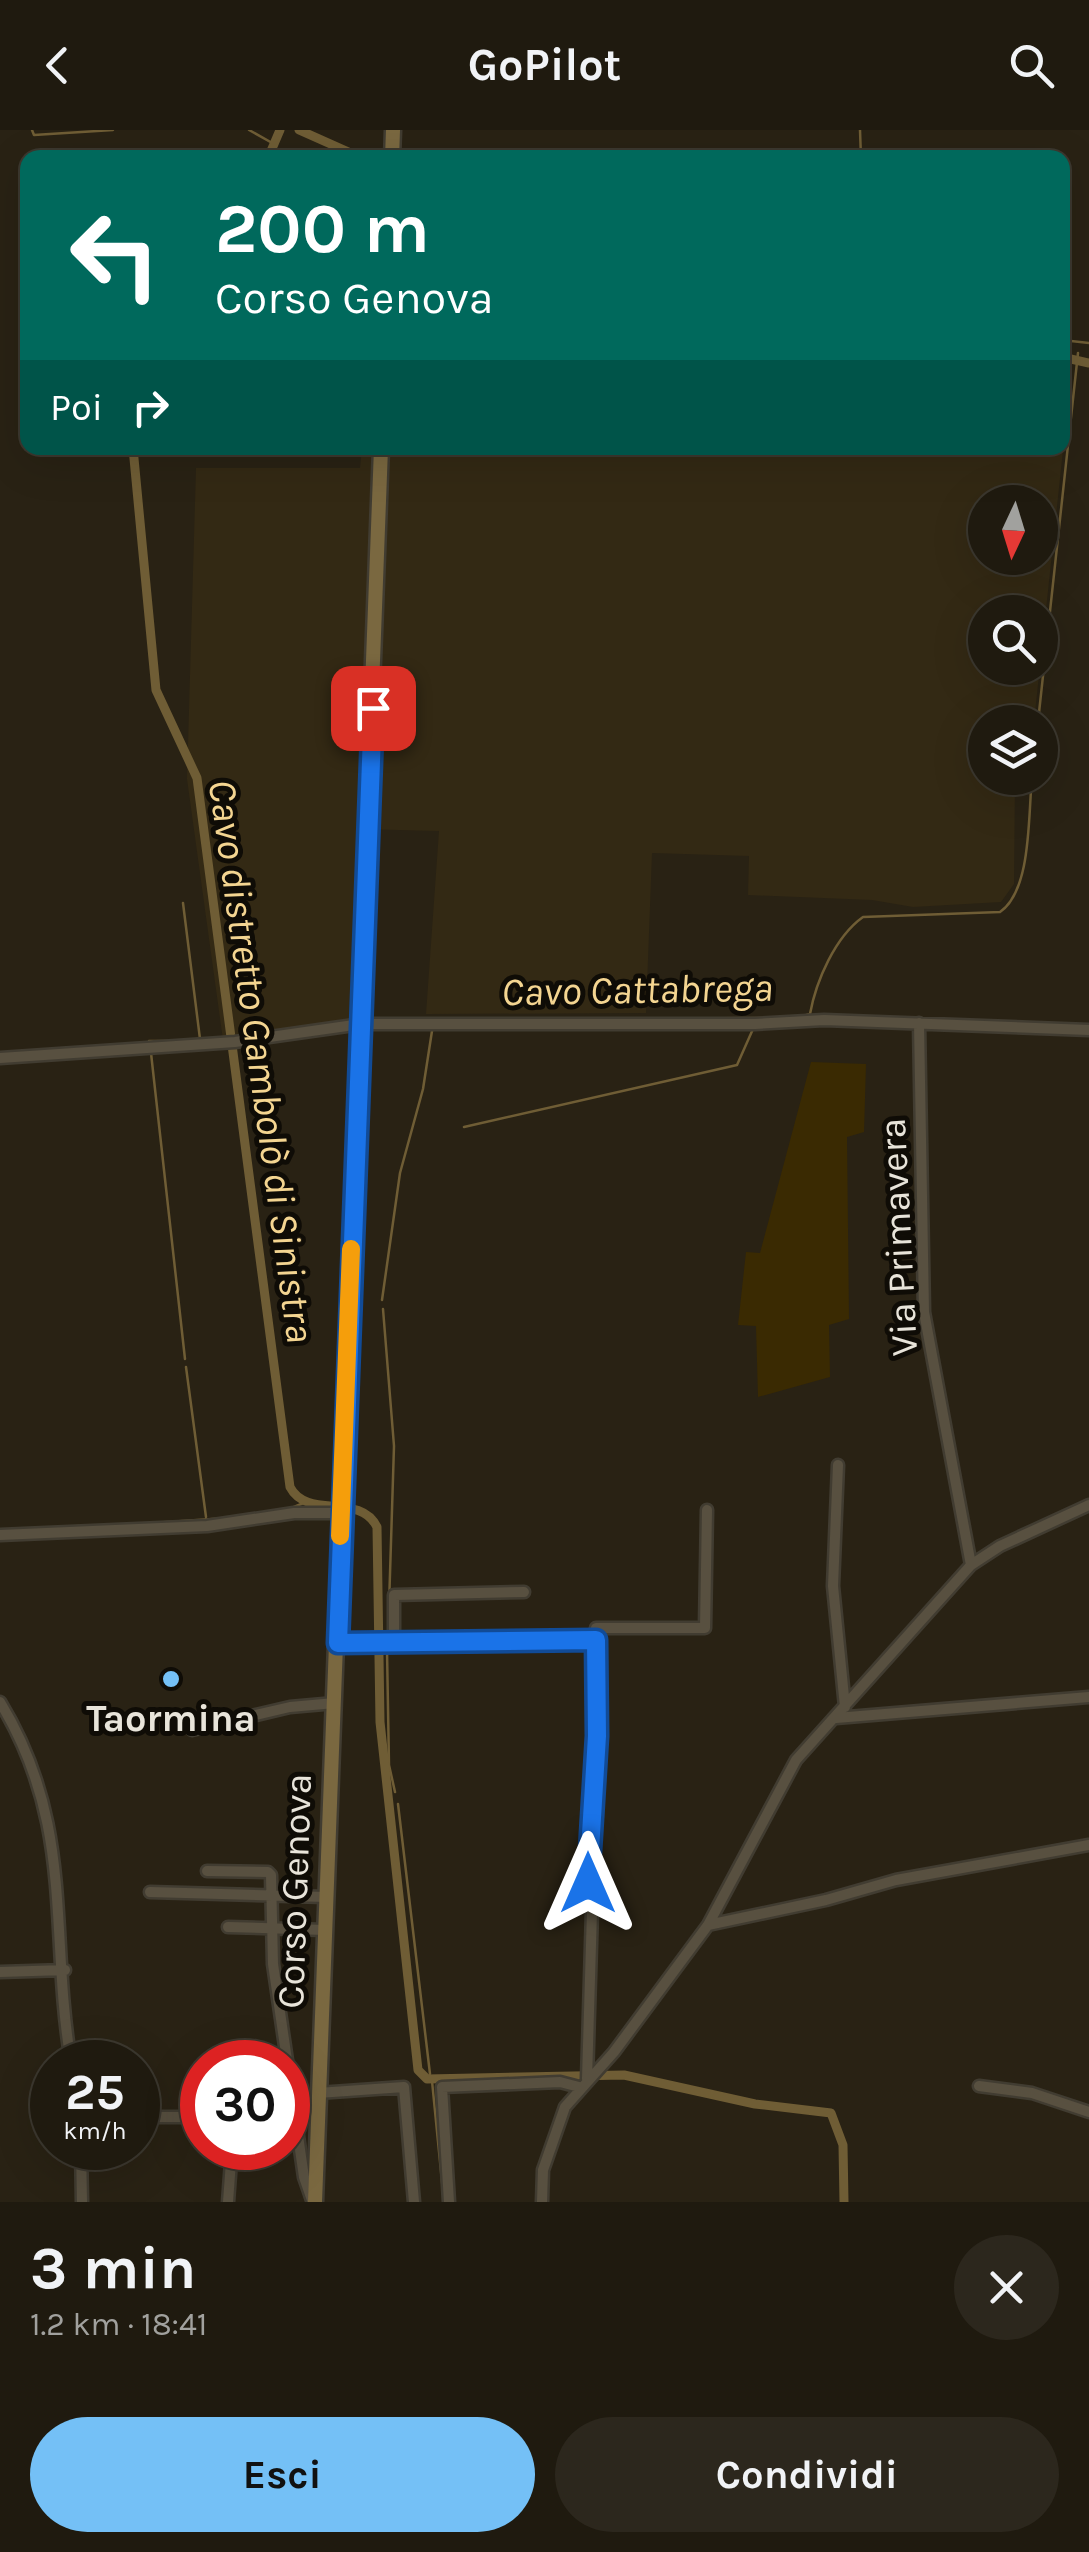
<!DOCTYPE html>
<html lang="it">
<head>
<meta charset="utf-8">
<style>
  body { margin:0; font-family:Karla,sans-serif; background:#2c271d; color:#f1f3f6; height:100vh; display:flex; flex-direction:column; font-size:38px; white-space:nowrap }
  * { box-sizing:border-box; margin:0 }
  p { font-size:32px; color:#a1a19e }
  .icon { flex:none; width:55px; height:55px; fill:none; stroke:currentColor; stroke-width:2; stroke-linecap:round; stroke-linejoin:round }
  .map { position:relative; height:2072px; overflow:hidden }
  .side { display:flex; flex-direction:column; background:#1f1a0f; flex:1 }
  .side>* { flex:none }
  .top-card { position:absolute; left:20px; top:20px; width:1050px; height:305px; border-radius:20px; box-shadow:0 10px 40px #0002,0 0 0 2px #3c382f; background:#00695c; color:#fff; overflow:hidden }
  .needle { width:65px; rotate:184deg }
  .controls { position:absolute; left:968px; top:355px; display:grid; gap:20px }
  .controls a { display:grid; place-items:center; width:90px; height:90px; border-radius:50%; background:#1f1a0f; box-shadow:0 10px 40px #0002,0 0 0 2px #3c382f; font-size:50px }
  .speed { position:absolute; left:30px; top:1910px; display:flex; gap:20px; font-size:50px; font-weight:700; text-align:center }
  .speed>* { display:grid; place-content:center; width:130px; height:130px; border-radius:50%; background:#1f1a0f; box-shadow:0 10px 40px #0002,0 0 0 2px #3c382f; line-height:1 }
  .speed small { font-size:25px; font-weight:400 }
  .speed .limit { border:15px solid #d22; background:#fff; color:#111 }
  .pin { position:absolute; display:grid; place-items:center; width:85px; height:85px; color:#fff; margin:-42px; border-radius:20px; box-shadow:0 5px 15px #0006 }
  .me { position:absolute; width:110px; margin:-55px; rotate:0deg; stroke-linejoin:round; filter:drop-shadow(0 0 8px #0008) }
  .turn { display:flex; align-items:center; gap:35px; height:210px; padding:0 30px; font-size:45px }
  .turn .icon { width:130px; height:130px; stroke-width:2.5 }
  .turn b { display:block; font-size:70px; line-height:85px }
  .then { display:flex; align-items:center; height:95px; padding:0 30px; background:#0003; gap:20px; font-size:38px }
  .round { display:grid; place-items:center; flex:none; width:105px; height:105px; border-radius:52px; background:#2c271d }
  .headline { display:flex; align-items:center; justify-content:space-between; height:170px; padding:0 30px }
  h1 { font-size:60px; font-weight:700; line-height:75px }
  .cta { display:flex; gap:20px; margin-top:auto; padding:20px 30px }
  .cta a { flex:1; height:115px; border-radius:60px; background:#74c0f6; color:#111; font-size:40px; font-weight:700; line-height:115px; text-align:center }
  .cta a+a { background:#2c271d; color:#f1f3f6 }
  header { display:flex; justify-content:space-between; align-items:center; height:130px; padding:0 30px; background:#1f1a0f; font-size:45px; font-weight:700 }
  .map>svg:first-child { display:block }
  .built { fill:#332914; fill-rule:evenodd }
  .green { fill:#3a2a02 }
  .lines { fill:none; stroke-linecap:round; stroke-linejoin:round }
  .stream { stroke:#6f5d35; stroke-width:2.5 }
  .canal { stroke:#6f5d35; stroke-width:9 }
  .street-casing { stroke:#413c31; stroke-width:15 }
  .secondary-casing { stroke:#413c31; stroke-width:19 }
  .street { stroke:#585040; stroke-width:10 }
  .secondary { stroke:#7a6840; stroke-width:14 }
  .route-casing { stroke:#114b97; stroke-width:25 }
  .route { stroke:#1a73e8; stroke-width:18 }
  .slow { stroke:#f59e0b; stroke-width:18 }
  .poi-dot { fill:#74c0f6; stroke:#0f0c06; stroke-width:4 }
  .labels { text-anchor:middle; stroke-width:10; stroke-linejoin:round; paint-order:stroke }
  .street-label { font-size:38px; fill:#e8e4da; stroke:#0f0c06 }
  .poi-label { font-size:38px; font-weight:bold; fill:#e8e4da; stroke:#0f0c06 }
  .water-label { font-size:40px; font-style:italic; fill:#f4d591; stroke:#0f0c06 }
</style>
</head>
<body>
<header><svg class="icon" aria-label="back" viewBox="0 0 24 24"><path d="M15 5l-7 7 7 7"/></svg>GoPilot<svg class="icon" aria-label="search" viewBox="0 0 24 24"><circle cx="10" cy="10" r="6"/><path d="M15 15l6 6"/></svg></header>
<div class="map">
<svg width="1089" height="2072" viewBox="0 0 1089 2072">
  <rect width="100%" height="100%" fill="#292214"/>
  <!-- built -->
  <path class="built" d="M1063,235L1072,236L1034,592H985V648H1015L1014,754L1001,772L913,777L872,770L748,765L749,726L652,723L646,883L426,884L439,701L359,699L350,888L223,910L187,649L196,338H360L362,318H1062ZM985,372H1040V428H985ZM985,482H1040V538H985Z"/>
  <!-- green -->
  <path class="green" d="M811,932L866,934L864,1002L847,1007L849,1189L829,1195L830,1247L758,1267L756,1196L738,1195L746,1122L760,1123Z"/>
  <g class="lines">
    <!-- stream -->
    <path class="stream" d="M32,0L34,5L113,0
      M249,0L274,14
      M860,0L861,28
      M1062,210L1089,213
      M1038,592L1078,223
      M183,773L200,909
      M799,887L810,884C816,851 835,807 863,787L1000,782C1032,760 1028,684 1032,648
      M589,889L776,888
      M149,911H183
      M151,923L185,1229
      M464,997L737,935L753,899
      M382,1170L400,1043L423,959L432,901
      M383,1179L394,1316L388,1508
      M186,1237L206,1387
      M289,1379L306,1372
      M122,1395L227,1388
      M7,1400L80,1396
      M387,1520L389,1635L395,1662
      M398,1674L430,1944
      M432,1951L444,2072"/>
    <!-- canal -->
    <path class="canal" d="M299,0L362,28
      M268,28L280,0
      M1062,227L1089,233
      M133,318L156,560L197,648L290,1357C307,1390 360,1362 377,1397L380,1592L418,1940L427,1949L624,1945L755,1974L831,1983L843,2015L844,2072"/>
    <defs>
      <path id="street" d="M919,893L924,1182L971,1435
        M0,928L235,912L361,894H755L824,890L1089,900
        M838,1335L833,1456L845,1577
        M0,1405L207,1396L294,1383H341
        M338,1513L596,1510
        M394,1515V1465L524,1462
        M0,1572C75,1695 49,1801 71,1932
        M836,1588L1089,1567
        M192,1600L290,1577L335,1573
        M207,1741L268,1742L271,1745L273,1834L304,2047L312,2070
        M150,1762L326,1767
        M708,1795L826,1770L896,1750L1089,1715
        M228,1797L325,1800
        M0,1842L65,1840
        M587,1949L592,1781L588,1706L597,1606L596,1498H705L707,1380
        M979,1956L1032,1963L1089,1982
        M318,1963L404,1957L414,2072
        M138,1987H202
        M81,2018L82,2072
        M228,2072L232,2018
        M449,2072L442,1957L560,1952L579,1957
        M542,2072L543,2040L565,1977L614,1922L708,1795L796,1630L971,1435L1000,1416L1089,1375"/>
      <path id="secondary" d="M392,28L393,0
        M315,2072L381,318"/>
    </defs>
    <!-- street casing -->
    <use href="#street" class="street-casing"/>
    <!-- secondary casing -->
    <use href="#secondary" class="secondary-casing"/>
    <!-- street -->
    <use href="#street" class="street"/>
    <!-- secondary -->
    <use href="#secondary" class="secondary"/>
  </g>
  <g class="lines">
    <defs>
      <path id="route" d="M373,578L338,1513L596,1510L597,1606L588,1753"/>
    </defs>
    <!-- route casing -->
    <use href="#route" class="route-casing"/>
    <!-- route -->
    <use href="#route" class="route"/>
    <!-- slow -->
    <path class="slow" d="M340,1406L351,1119"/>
  </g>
  <!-- markers -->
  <circle class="poi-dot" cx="171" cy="1549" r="10"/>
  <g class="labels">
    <!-- street labels -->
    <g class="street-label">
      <text transform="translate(898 1107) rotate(-93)" y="13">Via Primavera</text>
      <text transform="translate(294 1761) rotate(-88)" y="13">Corso Genova</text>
    </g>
    <!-- poi labels -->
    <g class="poi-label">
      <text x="171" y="1601">Taormina</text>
    </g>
    <!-- water labels -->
    <g class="water-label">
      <text transform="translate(637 859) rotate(-1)" y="14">Cavo Cattabrega</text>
      <text transform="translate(262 931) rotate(82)" y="14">Cavo distretto Gambolò di Sinistra</text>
    </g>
  </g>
</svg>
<div class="controls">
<a><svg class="needle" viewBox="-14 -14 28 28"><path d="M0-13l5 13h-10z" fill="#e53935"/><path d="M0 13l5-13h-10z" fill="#a1a19e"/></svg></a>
<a><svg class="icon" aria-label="search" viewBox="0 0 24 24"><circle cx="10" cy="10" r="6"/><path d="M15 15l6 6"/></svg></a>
<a><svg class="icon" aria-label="layers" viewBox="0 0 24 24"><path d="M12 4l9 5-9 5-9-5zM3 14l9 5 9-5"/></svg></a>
</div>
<div class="speed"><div>25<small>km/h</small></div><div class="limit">30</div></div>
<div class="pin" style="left:373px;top:578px;background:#d93025"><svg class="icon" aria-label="arrive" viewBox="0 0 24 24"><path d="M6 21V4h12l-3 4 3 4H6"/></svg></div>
<svg class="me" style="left:588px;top:1753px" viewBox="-20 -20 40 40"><path d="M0-17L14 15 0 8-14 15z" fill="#1a73e8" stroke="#fff" stroke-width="4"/></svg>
<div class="top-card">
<div class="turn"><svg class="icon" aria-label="left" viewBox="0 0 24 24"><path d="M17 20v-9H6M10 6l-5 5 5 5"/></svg><div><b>200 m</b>Corso Genova</div></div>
<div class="then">Poi<svg class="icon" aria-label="right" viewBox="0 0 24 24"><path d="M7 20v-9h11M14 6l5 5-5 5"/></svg></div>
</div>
</div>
<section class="side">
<div class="headline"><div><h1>3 min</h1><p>1.2 km · 18:41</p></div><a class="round"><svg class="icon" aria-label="close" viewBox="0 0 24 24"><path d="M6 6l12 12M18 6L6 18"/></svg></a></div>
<div class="cta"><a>Esci</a><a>Condividi</a></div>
</section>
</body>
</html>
